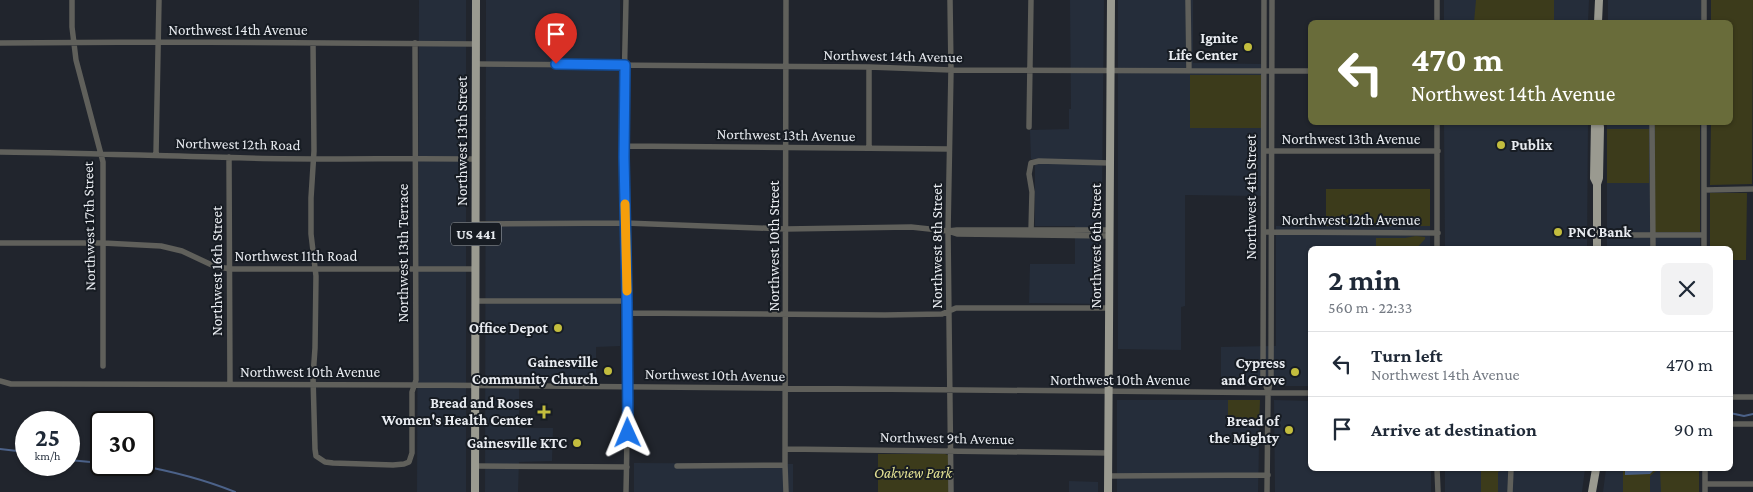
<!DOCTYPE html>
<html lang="en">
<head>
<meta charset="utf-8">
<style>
  body { margin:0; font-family:"Crimson Pro",serif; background:#f2f2f3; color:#1f2937; height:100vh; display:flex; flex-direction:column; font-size:19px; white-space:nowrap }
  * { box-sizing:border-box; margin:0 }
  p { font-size:16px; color:#747a83 }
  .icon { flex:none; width:28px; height:28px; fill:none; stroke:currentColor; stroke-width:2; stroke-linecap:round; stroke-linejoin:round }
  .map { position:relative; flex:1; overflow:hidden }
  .panel { position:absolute; left:1308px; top:246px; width:425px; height:225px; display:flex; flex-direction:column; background:#fff; border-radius:8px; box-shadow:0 1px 4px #0004 }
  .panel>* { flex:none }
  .guide { position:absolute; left:1308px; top:20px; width:425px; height:105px; border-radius:8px; box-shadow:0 1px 4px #0004; background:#696c3a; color:#fff; overflow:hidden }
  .speed { position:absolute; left:15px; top:411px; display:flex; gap:10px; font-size:25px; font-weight:700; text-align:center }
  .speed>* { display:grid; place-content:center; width:65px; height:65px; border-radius:50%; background:#fff; box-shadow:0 1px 4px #0004; line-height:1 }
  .speed small { font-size:12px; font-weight:400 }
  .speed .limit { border:2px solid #111; border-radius:8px; background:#fff; color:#111 }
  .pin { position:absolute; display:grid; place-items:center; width:42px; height:42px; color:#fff; margin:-51px -21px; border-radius:50% 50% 50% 0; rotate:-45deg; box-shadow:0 0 5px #0007 }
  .pin .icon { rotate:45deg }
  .me { position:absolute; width:55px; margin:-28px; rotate:359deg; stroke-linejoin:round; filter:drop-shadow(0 0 4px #0008) }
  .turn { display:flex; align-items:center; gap:18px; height:105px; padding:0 20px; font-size:22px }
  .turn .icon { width:65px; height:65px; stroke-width:2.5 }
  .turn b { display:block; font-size:35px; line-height:42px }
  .round { display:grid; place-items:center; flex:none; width:52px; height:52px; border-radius:8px; background:#f2f2f3 }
  .summary { display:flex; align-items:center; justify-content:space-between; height:85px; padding:0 20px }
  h1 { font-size:30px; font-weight:700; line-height:38px }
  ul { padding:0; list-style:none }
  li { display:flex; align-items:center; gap:15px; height:65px; padding:0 20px; border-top:1px solid #e0e1e3 }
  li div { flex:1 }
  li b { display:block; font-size:19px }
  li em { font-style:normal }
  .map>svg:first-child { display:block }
  .built { fill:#252d3a }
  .green { fill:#3c3b1b }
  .water { fill:#4c6289 }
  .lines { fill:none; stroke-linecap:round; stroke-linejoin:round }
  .stream { stroke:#4c6289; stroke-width:2 }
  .minor { stroke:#60605b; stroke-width:5.5 }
  .major { stroke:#9a9a90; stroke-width:8 }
  .route-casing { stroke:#114b97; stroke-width:12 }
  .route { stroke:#1a73e8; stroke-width:9 }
  .slow { stroke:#f59e0b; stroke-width:9 }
  .poi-dot { fill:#c3bd3e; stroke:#171c23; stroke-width:2 }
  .labels { text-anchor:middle; stroke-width:4; stroke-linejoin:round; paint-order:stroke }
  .shield { fill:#171c23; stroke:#a9adb2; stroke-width:1 }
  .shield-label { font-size:14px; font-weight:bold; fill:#e8ebf0 }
  .street-label { font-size:15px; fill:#e8ebf0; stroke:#171c23 }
  .poi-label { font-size:15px; font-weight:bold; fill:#e8ebf0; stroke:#171c23; text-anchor:end }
  .park-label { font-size:15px; font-style:italic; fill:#e4e294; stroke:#171c23 }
</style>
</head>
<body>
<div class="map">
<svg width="1753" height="492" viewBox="0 0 1753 492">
  <rect width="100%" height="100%" fill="#21252d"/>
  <!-- built -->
  <path class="built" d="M419,0H466V492H417Z
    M486,0H620V346L596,347V381L519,380V428H553L552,461L519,462L518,492H485Z
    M1070,0H1104L1101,304L1029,303L1030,264H1075V226H1035V159H1031L1030,130L1069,129V109H1071Z
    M1118,0H1193V63L1261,64V196L1185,195V306L1181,307V350L1118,349Z
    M1444,0H1589L1588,22H1444Z
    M1608,0H1701V22H1608Z
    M1444,123H1588L1587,249H1445Z
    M1607,123H1700V249H1607Z
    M1276,226H1430V249H1310V386H1221V347L1276,346Z
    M1117,400H1260L1258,492H1117Z
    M1274,400L1310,401V469H1431V492H1275Z
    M634,463L793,464V492H634Z
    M1445,469H1585L1582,492H1445Z
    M1606,469H1699V492H1603Z
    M1069,481L1098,482V492H1069Z"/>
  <!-- green -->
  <path class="green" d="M1476,0H1554V22H1474Z
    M1711,0H1753L1752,184L1710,185L1711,123L1730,122V22H1711Z
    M1190,75H1261V128H1190Z
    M1655,123H1700V232H1655Z
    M1607,129H1649V183H1607Z
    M1326,189H1430V226H1326Z
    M1710,193H1747L1746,260H1730V249H1710Z
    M1416,236L1425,237V239L1416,249H1376V238H1405Z
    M1228,400H1260L1259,424L1228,423Z
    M878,454H945L948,455L949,492H878Z
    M1481,469H1503L1498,472V492H1481Z
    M1623,469H1656V471L1650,476V492H1623Z
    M1660,469H1699V492H1661Z"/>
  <!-- water -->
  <path class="water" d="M1625,469H1654V470L1650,474L1625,475Z"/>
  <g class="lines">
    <!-- stream -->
    <path class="stream" d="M1730,413L1744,416L1753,414
      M0,449L26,452
      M69,460L101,463
      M137,465C171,471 203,479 235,492"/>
    <!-- minor -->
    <path class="minor" d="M72,0V27L76,60L103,162V366
      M626,0C625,53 623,106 624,159C625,270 629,381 626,492
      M786,0L785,465L786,492
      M950,0L951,70L948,231L951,492
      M1188,0L1189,71
      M1264,0L1263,379L1268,391
      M1437,22V0
      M1704,22V0
      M0,43L159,42L476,44
      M313,43L314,151L311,198V234L316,276L315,348L313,377L315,449L316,456L325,462L333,463L393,465L404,464L409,462L412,453V392L416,380L415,43
      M476,64L869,67L951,70L1310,71
      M869,67V148
      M1437,122V249
      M1652,122L1653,249
      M1029,127L1031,0
      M624,146L949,149
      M1267,151H1438
      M0,152C83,153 165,156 247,158C323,160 400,158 476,159
      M156,154L159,0
      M229,157L230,384
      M1704,190L1753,189
      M476,224L625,223L786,229L911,227L948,231L957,234L1109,236
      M948,231L957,230H1109
      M1031,231L1032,192L1029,174L1031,163L1039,161L1110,163
      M1267,232L1438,233
      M1597,235H1704
      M0,243H103L161,246L182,251L214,266L230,269H476
      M1704,249V122
      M476,301H627
      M627,313L885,315L942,314L956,308H1109
      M0,381L11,384H53L415,385L1310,393
      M1730,397H1753
      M1730,424H1753
      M785,449L1108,453
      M475,466L627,467
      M677,466L785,465
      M1437,469L1438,492
      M1705,469V492
      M1108,476L1268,475
      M1705,484H1753
      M1267,492L1268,393L1271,379L1272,0
      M1510,492L1511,469"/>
    <!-- major -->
    <path class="major" d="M1598,22L1599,0
      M1595,122L1594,178L1597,184V249
      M1597,184L1599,178L1600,127
      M475,492L476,0
      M1108,492L1111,0
      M1592,492L1596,469"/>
  </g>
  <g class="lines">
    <defs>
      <path id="route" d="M556,64L625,65L624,157L627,302L628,433"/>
    </defs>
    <!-- route casing -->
    <use href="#route" class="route-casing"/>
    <!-- route -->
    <use href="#route" class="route"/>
    <!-- slow -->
    <path class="slow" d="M625,204L627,291"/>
  </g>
  <!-- markers -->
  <g class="poi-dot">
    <circle cx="1248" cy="47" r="5"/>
    <circle cx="1501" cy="145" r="5"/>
    <circle cx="1558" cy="232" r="5"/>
    <circle cx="558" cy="328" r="5"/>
    <circle cx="608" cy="371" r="5"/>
    <circle cx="1295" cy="372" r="5"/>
    <path d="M541.5 404.5h5v5h5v5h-5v5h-5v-5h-5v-5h5z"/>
    <circle cx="1289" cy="430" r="5"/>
    <circle cx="577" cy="443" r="5"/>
  </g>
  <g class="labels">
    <!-- shield labels -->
    <rect class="shield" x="451" y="222.5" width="50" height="23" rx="4"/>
    <g class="shield-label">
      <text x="476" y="239">US 441</text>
    </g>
    <!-- street labels -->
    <g class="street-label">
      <text x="238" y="35">Northwest 14th Avenue</text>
      <text transform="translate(893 56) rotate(1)" y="5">Northwest 14th Avenue</text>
      <text transform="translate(786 135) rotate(1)" y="5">Northwest 13th Avenue</text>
      <text x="1351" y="144">Northwest 13th Avenue</text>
      <text transform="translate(462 141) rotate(-90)" y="5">Northwest 13th Street</text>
      <text transform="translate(238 144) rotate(1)" y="5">Northwest 12th Road</text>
      <text transform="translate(1251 197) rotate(-90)" y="5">Northwest 4th Street</text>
      <text x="1351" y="225">Northwest 12th Avenue</text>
      <text transform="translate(89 226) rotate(-91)" y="5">Northwest 17th Street</text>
      <text transform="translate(774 246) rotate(-90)" y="5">Northwest 10th Street</text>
      <text transform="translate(937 246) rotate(-90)" y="5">Northwest 8th Street</text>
      <text transform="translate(1096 246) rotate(-90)" y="5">Northwest 6th Street</text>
      <text transform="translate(403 253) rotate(-90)" y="5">Northwest 13th Terrace</text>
      <text x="296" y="261">Northwest 11th Road</text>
      <text transform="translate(217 271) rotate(-90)" y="5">Northwest 16th Street</text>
      <text x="310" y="377">Northwest 10th Avenue</text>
      <text transform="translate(715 375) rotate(1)" y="5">Northwest 10th Avenue</text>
      <text x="1120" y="385">Northwest 10th Avenue</text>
      <text transform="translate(947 438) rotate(1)" y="5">Northwest 9th Avenue</text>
    </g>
    <!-- poi labels -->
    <g class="poi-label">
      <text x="1238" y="43">Ignite<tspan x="1238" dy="17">Life Center</tspan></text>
      <text x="1511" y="150" text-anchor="start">Publix</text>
      <text x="1568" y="237" text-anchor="start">PNC Bank</text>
      <text x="548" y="333">Office Depot</text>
      <text x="598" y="367">Gainesville<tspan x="598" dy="17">Community Church</tspan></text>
      <text x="1285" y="368">Cypress<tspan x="1285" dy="17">and Grove</tspan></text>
      <text x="533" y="408">Bread and Roses<tspan x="533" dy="17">Women's Health Center</tspan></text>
      <text x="1279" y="426">Bread of<tspan x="1279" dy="17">the Mighty</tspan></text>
      <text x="567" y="448">Gainesville KTC</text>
    </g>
    <!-- park labels -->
    <g class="park-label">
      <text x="913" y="478">Oakview Park</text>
    </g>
  </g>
</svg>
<div class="speed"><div>25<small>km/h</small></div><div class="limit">30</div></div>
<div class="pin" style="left:556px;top:64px;background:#d93025"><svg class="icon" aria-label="arrive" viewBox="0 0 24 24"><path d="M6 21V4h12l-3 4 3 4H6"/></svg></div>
<svg class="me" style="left:628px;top:433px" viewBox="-20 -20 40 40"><path d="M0-17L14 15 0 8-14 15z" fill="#1a73e8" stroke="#fff" stroke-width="4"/></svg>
<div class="guide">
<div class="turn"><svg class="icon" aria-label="left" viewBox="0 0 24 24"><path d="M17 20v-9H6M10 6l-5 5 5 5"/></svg><div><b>470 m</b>Northwest 14th Avenue</div></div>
</div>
<section class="panel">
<div class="summary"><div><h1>2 min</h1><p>560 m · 22:33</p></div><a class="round"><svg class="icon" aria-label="close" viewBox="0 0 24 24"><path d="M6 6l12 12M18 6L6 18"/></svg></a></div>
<ul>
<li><svg class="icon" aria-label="left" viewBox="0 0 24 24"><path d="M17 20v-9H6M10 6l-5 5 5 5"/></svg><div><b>Turn left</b><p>Northwest 14th Avenue</p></div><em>470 m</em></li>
<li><svg class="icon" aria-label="arrive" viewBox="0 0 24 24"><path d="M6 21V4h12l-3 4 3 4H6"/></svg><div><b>Arrive at destination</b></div><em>90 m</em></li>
</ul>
</section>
</div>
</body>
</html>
